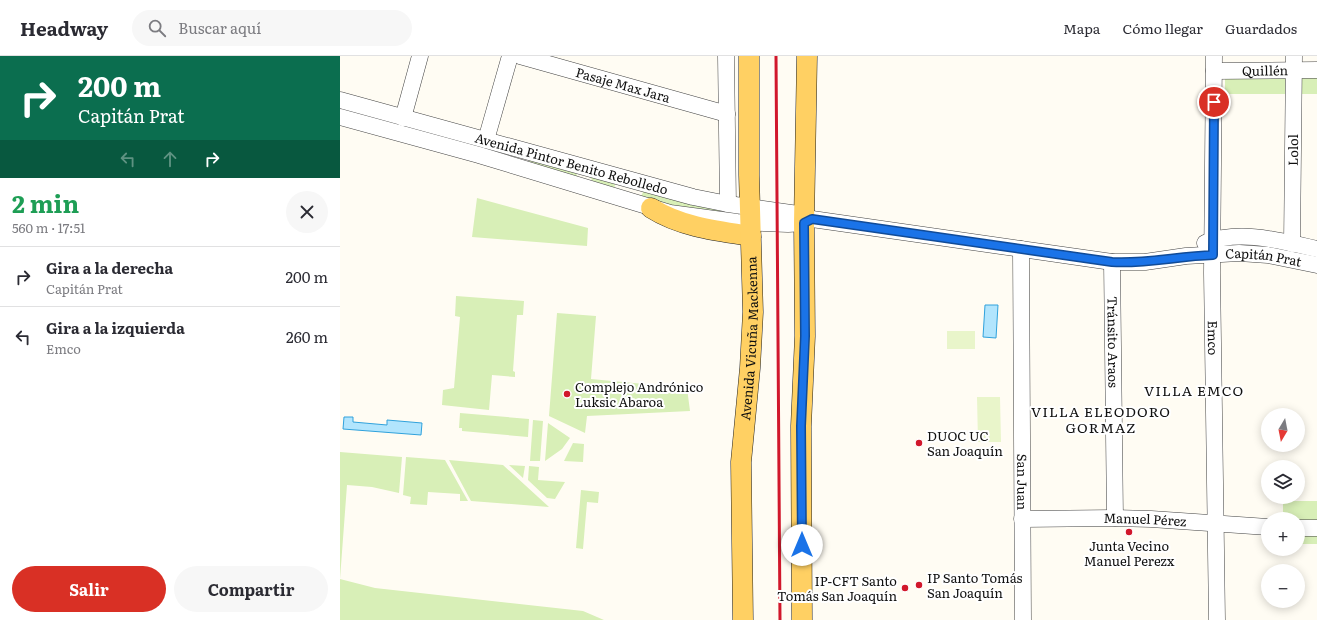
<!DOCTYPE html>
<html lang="es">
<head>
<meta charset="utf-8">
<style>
  body { margin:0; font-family:Literata,serif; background:#f7f7f7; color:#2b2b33; height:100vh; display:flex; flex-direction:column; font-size:15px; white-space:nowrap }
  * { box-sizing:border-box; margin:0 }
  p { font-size:13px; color:#7c7c81 }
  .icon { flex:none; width:22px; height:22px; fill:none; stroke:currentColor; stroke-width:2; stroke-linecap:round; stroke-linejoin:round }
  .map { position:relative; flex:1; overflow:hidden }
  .sheet { display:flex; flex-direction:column; background:#fff; width:340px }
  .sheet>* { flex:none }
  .top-card { background:#0b6e4f; color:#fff; overflow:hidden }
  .needle { width:26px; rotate:190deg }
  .tools { position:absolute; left:921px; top:352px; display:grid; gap:8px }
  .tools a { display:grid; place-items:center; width:44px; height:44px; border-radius:50%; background:#fff; box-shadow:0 2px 10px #0003; font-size:20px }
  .pin { position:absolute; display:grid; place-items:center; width:34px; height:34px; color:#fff; margin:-17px; border:2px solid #fff; border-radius:50%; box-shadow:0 1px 4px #0007 }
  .me { position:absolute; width:44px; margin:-22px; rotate:0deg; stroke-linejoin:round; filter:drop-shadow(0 0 3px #0008) }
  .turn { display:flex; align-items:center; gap:14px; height:84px; padding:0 12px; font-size:18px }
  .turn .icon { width:52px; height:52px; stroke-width:2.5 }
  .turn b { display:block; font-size:28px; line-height:34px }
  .lanes { display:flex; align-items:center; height:38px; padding:0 12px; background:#0003; justify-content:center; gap:20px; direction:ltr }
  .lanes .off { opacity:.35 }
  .round { display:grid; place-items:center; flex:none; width:42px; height:42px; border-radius:21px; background:#f7f7f7 }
  .head { display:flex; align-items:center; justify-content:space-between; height:68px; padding:0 12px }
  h1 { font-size:24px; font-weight:700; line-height:30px; color:#1e9e55 }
  .action { display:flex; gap:8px; margin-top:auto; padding:8px 12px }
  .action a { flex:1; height:46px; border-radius:24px; background:#d93025; color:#fff; font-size:16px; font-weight:700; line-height:46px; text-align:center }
  .action a+a { background:#f7f7f7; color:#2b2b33 }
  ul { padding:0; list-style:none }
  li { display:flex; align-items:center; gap:12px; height:60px; padding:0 12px; border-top:1px solid #e1e1e2 }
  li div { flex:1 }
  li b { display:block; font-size:15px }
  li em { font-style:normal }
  header { display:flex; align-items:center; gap:24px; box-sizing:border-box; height:56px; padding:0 20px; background:#fff; border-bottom:1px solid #e1e1e2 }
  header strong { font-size:19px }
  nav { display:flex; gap:22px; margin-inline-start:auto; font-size:14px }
  .search { width:280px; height:36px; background:#f7f7f7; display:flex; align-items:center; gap:10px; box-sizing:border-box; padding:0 14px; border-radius:22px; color:#7c7c81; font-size:15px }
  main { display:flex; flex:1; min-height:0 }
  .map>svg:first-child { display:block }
  .green { fill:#d8efb7 }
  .pitch { fill:#e9f5ca }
  .water { fill:#b2e5fd; stroke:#30a2dc }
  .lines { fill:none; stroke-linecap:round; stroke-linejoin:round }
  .minor-casing { stroke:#434343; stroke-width:17 }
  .major-casing { stroke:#212121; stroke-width:21 }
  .minor { stroke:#fff; stroke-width:16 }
  .major { stroke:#ffd063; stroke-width:20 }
  .rail { stroke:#d1172b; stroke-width:3 }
  .route-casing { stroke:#114b97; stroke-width:10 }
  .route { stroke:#1a73e8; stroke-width:7 }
  .poi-dot { fill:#d1172b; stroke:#fff; stroke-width:1.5 }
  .labels { text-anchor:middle; stroke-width:4; stroke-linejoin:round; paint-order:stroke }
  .street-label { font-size:13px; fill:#101010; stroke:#fff }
  .poi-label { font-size:13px; fill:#101010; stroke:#fff; text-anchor:start }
  .neighbourhood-label { font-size:14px; letter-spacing:1px; fill:#101010; stroke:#fff }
</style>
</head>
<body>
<header>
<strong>Headway</strong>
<div class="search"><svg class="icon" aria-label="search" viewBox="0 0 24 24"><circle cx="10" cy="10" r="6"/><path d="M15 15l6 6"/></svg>Buscar aquí</div>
<nav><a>Mapa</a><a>Cómo llegar</a><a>Guardados</a></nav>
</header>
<main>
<section class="sheet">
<div class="top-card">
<div class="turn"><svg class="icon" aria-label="right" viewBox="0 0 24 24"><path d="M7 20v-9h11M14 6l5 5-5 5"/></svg><div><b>200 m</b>Capitán Prat</div></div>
<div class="lanes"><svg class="icon off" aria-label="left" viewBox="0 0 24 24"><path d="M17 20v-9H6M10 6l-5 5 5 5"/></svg><svg class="icon off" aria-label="ahead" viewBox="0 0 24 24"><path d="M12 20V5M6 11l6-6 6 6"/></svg><svg class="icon" aria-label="right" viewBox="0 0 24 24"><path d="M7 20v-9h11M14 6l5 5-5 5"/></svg></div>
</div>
<div class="head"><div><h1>2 min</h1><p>560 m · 17:51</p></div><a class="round"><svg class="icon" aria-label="close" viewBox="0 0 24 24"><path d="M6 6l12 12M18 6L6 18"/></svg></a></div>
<ul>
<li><svg class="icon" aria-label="right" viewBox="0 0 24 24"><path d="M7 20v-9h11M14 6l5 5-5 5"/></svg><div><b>Gira a la derecha</b><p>Capitán Prat</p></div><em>200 m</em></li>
<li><svg class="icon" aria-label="left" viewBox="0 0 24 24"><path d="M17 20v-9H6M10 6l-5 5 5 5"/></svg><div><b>Gira a la izquierda</b><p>Emco</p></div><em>260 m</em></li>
</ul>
<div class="action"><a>Salir</a><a>Compartir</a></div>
</section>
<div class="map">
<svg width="977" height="564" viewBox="0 0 977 564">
  <rect width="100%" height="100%" fill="#fffcf3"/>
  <!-- green -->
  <path class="green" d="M885,17L977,18V38H885Z
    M191,104L235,116L240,124L186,108Z
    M248,119L275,128L274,134L256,129Z
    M304,133L382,153L381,160L300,144Z
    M137,142L248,172L247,190L132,181Z
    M116,240L184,245L183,259H177L173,315L175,316V321L152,319L149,354L102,349L103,334L114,332L120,261L115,260Z
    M217,257L256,260L251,323L347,332L350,355L247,360L245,377L209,360Z
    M120,357L189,363L188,381L122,375V372H119Z
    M193,364L203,365L200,405H190Z
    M208,367L230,382L222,393L205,405Z
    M233,387L244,388L243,406L224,405Z
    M0,396L62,401L59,437L32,431L7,429L0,523L35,532L243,555L264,564H0Z
    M66,401L105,404L128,445H120V438L88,436L87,449L70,448L71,441L63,439Z
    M109,404L163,409L209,451L131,445Z
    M169,409L185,410L183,422Z
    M189,410L199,411L198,424L225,426L215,443L207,442L188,424Z
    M241,434L259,436L258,447L247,446L243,493L236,492Z
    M943,445H977V488H958V463H943Z"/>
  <!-- pitch -->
  <path class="pitch" d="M607,275H635V293H607Z
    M637,341H660L661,386H638Z"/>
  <!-- water -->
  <path class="water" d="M645,249H658L656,282L643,281Z
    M4,361H13V366L47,369V364L82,367L81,379L3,373Z"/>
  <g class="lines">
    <defs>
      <g id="minor">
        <path id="s1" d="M180,0L387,58"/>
        <path d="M386,0L388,148"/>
        <path id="s2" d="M874,0L872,217L877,564"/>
        <path id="s3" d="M874,15L977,14"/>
        <path id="s4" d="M0,44L353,141L388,148L465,159L472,163L772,206H805L846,200L899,197L928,199L977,209"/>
        <path d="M0,61L139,99L330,157L397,166L448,168L464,167L469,165"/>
        <path d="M63,62L80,0"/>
        <path d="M146,84L170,0"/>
        <path d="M865,187C900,173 941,185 977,193"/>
        <path id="s5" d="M952,188L954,0"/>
        <path id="s6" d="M681,193L683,564"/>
        <path id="s7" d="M772,206L775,462"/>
        <path id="s8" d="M682,463L775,462L811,463L928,471"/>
        <path d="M958,472H977"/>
      </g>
      <g id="major">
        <path d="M311,152C341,171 377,175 411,180"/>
        <path id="s9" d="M403,564L401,406L410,312L413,256L409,119V0"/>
        <path d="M462,564L461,370L465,280L464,167L467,0"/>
      </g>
    </defs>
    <!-- minor casing -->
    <use href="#minor" class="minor-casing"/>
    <!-- major casing -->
    <use href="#major" class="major-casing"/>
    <!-- minor -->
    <use href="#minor" class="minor"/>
    <!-- major -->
    <use href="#major" class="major"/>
    <!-- rail -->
    <path class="rail" d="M436,0L440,564"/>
  </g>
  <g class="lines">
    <defs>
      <path id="route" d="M462,489L461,370L465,280L464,167L472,163L772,206C807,208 838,200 873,199L874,46"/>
    </defs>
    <!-- route casing -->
    <use href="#route" class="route-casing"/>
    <!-- route -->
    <use href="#route" class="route"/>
  </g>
  <!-- markers -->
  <g class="poi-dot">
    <circle cx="227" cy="338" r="4"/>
    <circle cx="579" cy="387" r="4"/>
    <circle cx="789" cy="476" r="4"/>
    <circle cx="579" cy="529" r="4"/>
    <circle cx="565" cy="532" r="4"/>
  </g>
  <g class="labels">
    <!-- street labels -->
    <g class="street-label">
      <text dy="5" stroke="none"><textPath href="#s3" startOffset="51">Quillén</textPath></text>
      <text dy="5" stroke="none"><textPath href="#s1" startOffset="107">Pasaje Max Jara</textPath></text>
      <text dy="5" stroke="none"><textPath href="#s5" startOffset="94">Lolol</textPath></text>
      <text dy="5" stroke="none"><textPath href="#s4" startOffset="240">Avenida Pintor Benito Rebolledo</textPath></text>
      <text dy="5" stroke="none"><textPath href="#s4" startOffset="943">Capitán Prat</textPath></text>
      <text dy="5" stroke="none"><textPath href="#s9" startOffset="282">Avenida Vicuña Mackenna</textPath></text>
      <text dy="5" stroke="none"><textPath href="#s2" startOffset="282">Emco</textPath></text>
      <text dy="5" stroke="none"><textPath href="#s7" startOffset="80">Tránsito Araos</textPath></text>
      <text dy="5" stroke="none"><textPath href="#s6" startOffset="233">San Juan</textPath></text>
      <text dy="5" stroke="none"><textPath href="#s8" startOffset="123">Manuel Pérez</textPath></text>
    </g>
    <!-- poi labels -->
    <g class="poi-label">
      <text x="235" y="336">Complejo Andrónico<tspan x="235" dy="15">Luksic Abaroa</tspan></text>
      <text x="587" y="385">DUOC UC<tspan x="587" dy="15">San Joaquín</tspan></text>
      <text x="789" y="495" text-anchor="middle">Junta Vecino<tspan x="789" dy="15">Manuel Perezx</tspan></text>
      <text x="587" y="527">IP Santo Tomás<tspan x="587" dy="15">San Joaquín</tspan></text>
      <text x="557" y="530" text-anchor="end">IP-CFT Santo<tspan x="557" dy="15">Tomás San Joaquín</tspan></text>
    </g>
    <!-- neighbourhood labels -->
    <g class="neighbourhood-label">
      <text x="854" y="340">VILLA EMCO</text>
      <text x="761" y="361">VILLA ELEODORO<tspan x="761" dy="16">GORMAZ</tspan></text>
    </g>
  </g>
</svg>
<div class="tools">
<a><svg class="needle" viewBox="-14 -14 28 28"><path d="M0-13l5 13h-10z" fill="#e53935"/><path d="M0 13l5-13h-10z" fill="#7c7c81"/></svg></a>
<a><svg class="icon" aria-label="layers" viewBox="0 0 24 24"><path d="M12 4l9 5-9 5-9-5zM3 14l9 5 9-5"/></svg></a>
<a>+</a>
<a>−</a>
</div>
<div class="pin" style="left:874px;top:46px;background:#d93025"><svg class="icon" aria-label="arrive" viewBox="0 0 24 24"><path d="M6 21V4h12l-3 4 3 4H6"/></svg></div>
<svg class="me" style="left:462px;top:489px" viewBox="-20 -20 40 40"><circle r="19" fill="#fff"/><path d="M0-13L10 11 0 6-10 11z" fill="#1a73e8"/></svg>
</div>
</main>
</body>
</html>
